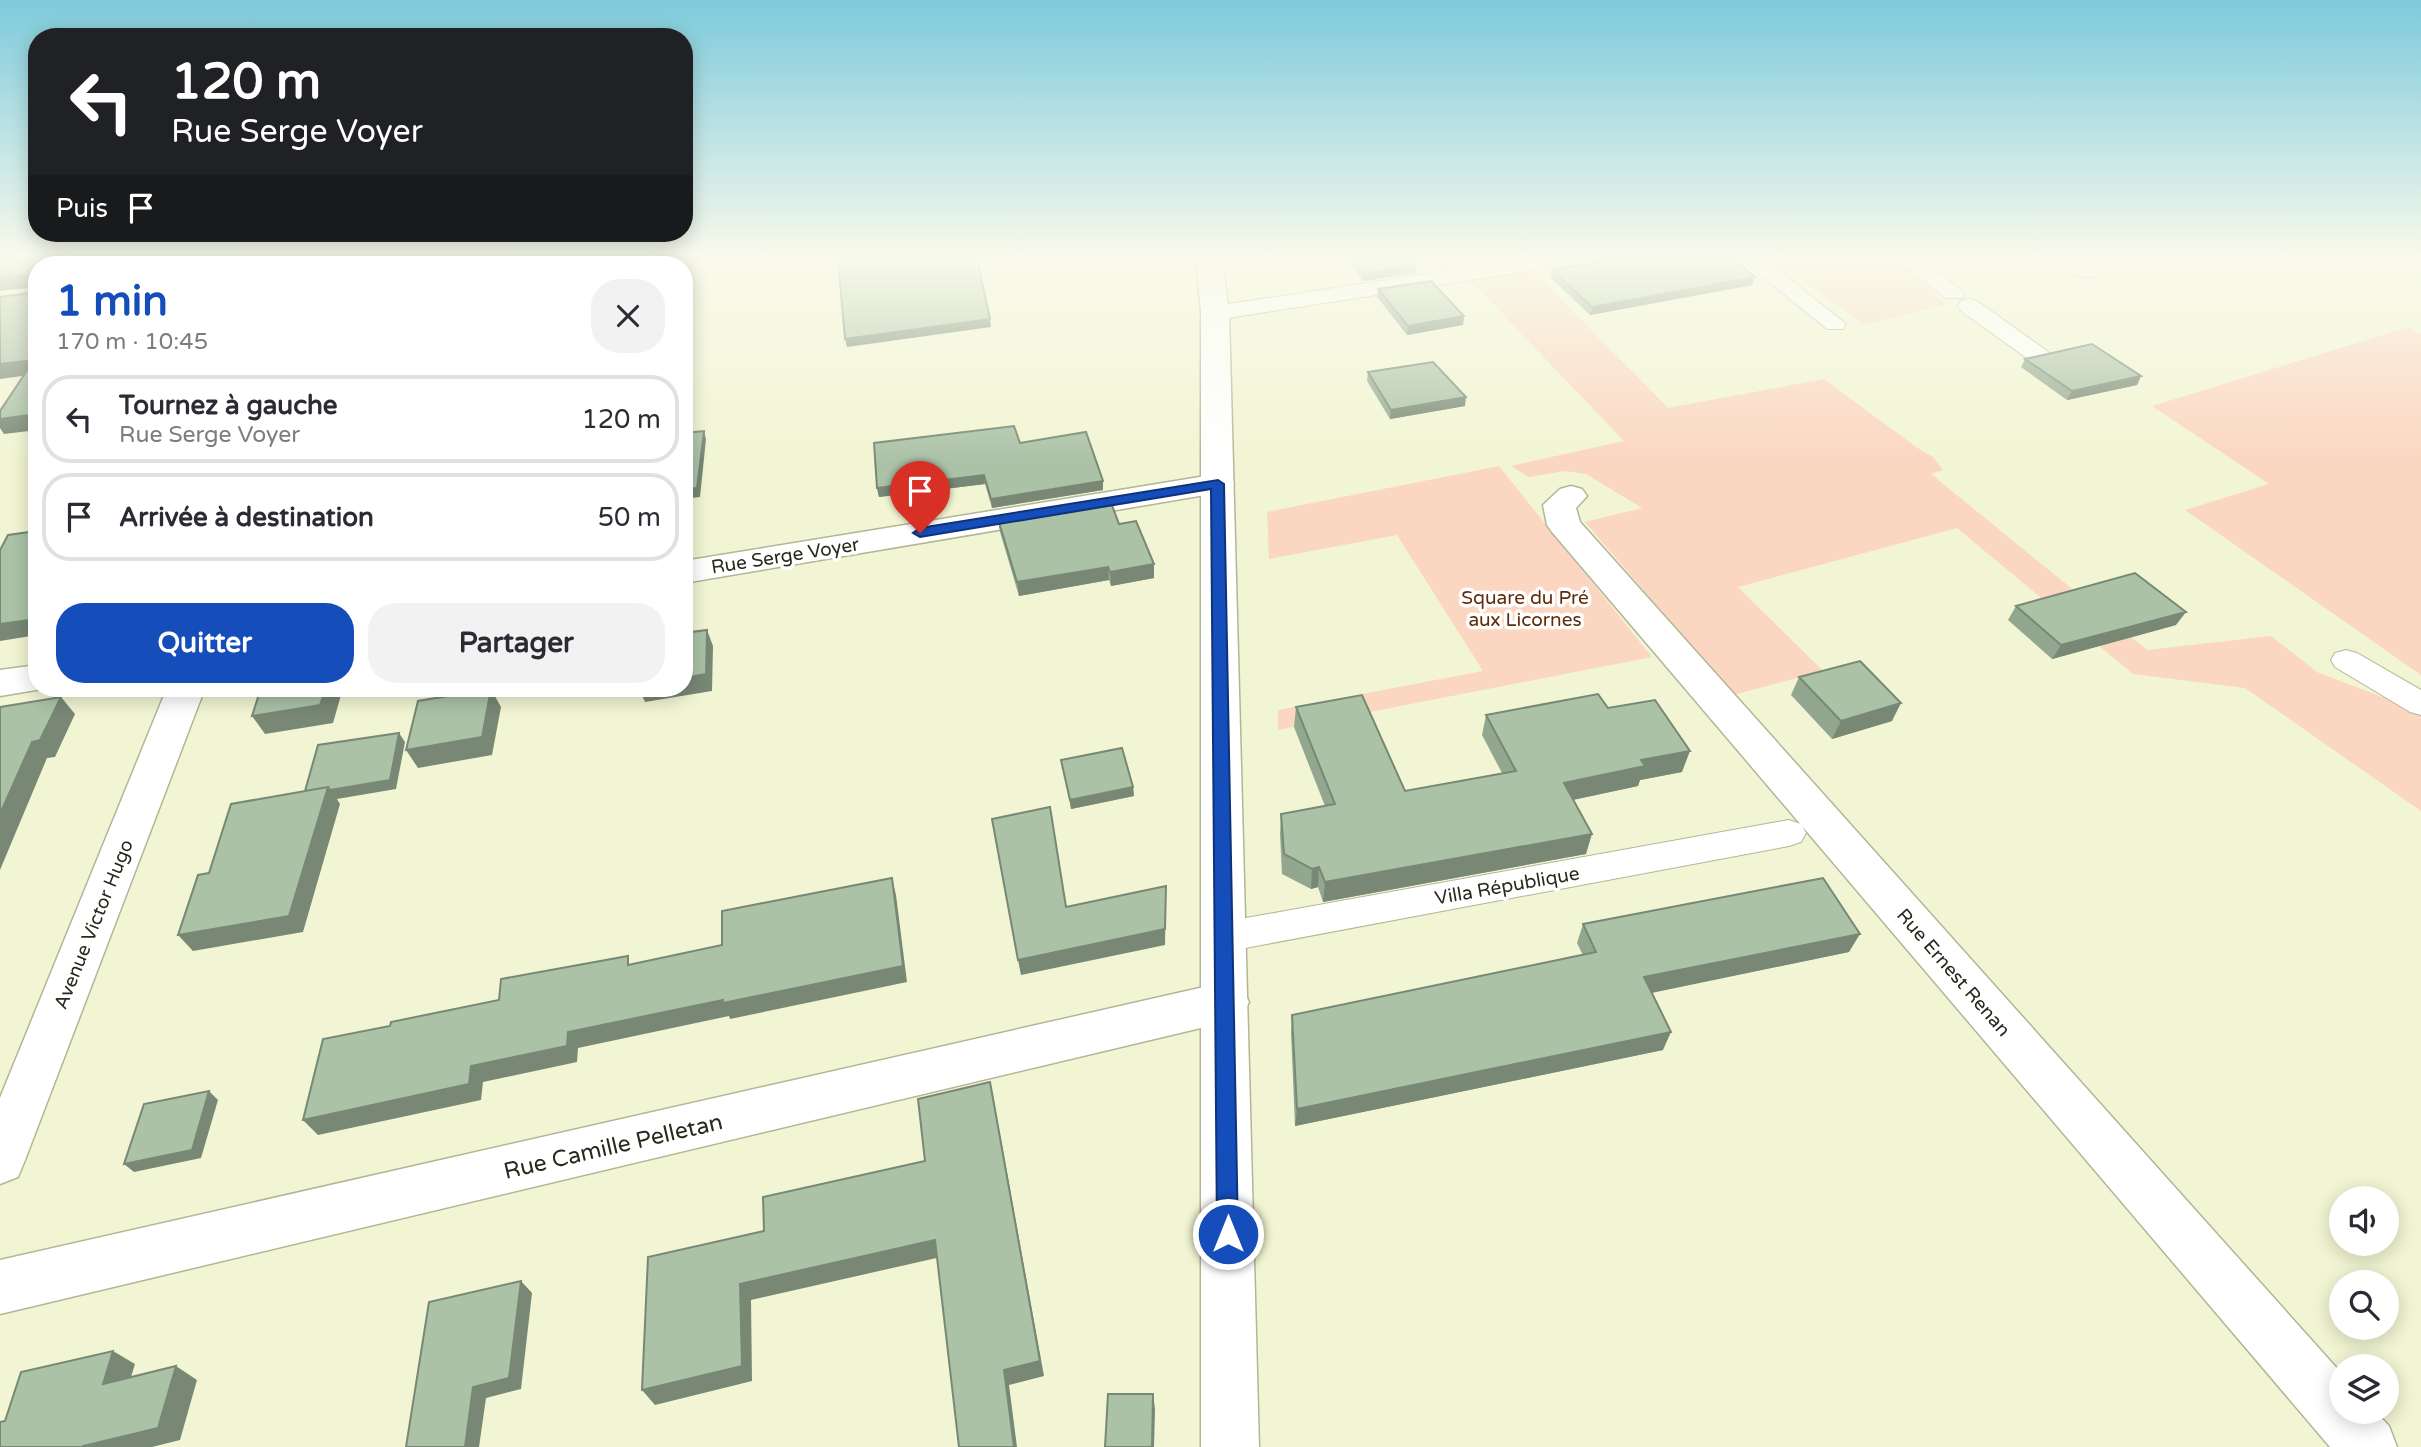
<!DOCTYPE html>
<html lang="fr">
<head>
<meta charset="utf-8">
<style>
  body { margin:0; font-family:"Varela Round",sans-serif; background:#f2f2f3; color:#2b2b33; height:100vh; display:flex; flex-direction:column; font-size:26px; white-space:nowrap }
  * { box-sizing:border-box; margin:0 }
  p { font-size:23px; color:#7c7c81 }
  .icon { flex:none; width:38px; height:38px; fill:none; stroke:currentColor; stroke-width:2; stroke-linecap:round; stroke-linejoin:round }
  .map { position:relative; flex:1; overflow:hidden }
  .sheet { position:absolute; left:28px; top:256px; width:665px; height:441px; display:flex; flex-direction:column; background:#fff; border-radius:28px; box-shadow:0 4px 18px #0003 }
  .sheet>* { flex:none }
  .banner { position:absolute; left:28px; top:28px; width:665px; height:214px; border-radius:28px; box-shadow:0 4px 18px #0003; background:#202124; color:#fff; overflow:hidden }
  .controls { position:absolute; left:2329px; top:1186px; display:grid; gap:14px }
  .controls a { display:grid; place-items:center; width:70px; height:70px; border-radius:50%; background:#fff; box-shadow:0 4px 18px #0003; font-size:35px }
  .pin { position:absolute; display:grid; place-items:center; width:60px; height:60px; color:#fff; margin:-72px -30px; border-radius:50% 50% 50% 0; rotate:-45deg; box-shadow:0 0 7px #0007 }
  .pin .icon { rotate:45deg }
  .me { position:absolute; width:77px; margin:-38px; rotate:0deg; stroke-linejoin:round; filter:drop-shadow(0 0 5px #0008) }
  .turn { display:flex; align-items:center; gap:24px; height:147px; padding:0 28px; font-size:32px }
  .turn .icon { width:91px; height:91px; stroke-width:2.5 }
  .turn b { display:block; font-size:49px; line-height:60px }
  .then { display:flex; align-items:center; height:66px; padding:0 28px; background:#0003; gap:14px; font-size:26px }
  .round { display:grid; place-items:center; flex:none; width:74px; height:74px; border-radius:28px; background:#f2f2f3 }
  .overview { display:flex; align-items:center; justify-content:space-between; height:119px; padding:0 28px }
  h1 { font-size:42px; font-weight:700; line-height:52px; color:#154eba }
  .action { display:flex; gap:14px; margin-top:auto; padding:14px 28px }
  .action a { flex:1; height:80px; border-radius:28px; background:#154eba; color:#fff; font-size:28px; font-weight:700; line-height:80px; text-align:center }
  .action a+a { background:#f2f2f3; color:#2b2b33 }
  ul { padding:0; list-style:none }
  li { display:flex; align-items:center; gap:21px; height:88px; margin:0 14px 10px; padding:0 14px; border:4px solid #e1e1e2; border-radius:28px }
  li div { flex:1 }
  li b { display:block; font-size:26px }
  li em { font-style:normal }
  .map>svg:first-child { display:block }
  .green { fill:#fbd6c1 }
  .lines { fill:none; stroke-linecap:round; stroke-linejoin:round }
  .lane-casing { stroke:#b3b695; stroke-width:2 }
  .street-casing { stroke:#b3b695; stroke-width:3 }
  .secondary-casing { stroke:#b3b695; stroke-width:3 }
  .lane { fill:#fff; fill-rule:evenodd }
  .street { fill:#fff; fill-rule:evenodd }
  .secondary { fill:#fff; fill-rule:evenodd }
  .wall { fill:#93a790 }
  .shaded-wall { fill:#788875 }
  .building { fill:#abc2a7; stroke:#788875; stroke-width:2 }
  .route { fill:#154eba; stroke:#0e3379; stroke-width:2 }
  .labels { text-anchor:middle; stroke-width:7; stroke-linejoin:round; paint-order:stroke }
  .street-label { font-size:19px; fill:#28291c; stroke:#fff }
  .park-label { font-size:19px; fill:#5e2c08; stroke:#fff }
  .near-street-label { font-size:23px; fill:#28291c; stroke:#fff }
</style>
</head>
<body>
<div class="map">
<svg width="2421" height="1447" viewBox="0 0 2421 1447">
  <rect width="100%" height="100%" fill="#f2f5d3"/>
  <!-- green -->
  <path class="green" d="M1774,259H1893L1946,304L1864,325Z
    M1532,270L1668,408L1824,379L1916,447L1933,457L1943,470L1931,474L2147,650L2271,636L2317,672L2421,712V811L2245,688L2133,674L1957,528L1738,587L1823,671L1733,695L1585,522L1642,508L1586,474L1565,471L1529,477L1511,466L1624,441L1471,281Z
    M2409,327L2421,334V675L2185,510L2269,484L2152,406Z
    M1499,466L1652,657L1278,730V710L1483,671L1397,535L1269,559L1267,512Z"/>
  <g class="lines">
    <defs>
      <path id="lane" d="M1526,259H1579L1575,263L1568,265L1215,320L1207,318L1204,313L1207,308L1215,306Z
        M1741,259H1765L1846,324L1843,329H1827Z
        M1895,259H1920L1965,293L1962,298H1946Z
        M2056,259H2081L2098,272L2095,277C2080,280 2065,270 2056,259Z
        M1969,299L1977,301L2047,351L2051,356L2047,361H2031L1961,311L1958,306L1961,301Z
        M2346,650L2357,653L2421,690V715L2410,712L2335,667L2331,660L2335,653Z
        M1789,820L1801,824L1806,833L1801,842L1789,846L1224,952L1211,948L1206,937L1211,926L1224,922Z"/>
      <path id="street" d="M298,259H368L364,264H294Z
        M1218,474L1229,477L1234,484L1229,491L684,583V561Z
        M1571,486L1582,489L1587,496L1576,508L1580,522L2342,1374V1412H2376L2389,1426L2397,1447H2330L1552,532L1547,525L1543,505L1560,489Z
        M37,665V688H48L0,696V670Z
        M167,688H205L25,1160L18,1177L0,1184V1098Z
        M1226,982L1242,988L1249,1002L1242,1016L1226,1022L0,1314V1260Z"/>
      <path id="secondary" d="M1196,259H1222L1229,313L1259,1447H1201V313Z"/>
    </defs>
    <!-- lane casing -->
    <use href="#lane" class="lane-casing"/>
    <!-- street casing -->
    <use href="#street" class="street-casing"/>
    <!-- secondary casing -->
    <use href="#secondary" class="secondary-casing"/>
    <!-- lane -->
    <use href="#lane" class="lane"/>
    <!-- street -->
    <use href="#street" class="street"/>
    <!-- secondary -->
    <use href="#secondary" class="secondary"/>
  </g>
  <!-- wall -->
  <path class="wall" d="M1345,259H1410L1415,273L1363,281Z
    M1552,270L1755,277L1752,285L1590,315L1551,278Z
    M1378,289L1464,316L1463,325L1407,335L1377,297Z
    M2025,359L2141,376L2137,385L2067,400L2021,367Z
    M1368,372L1465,406L1390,419L1367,381Z
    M1020,443L1103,490L992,508L985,484L879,497L877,488Z
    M998,519L1119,524L1154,564V578L1111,586L1109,580L1019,596L1000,532Z
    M2016,606L2176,625L2052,659L2008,620Z
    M1799,677L1892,721L1832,739L1791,695Z
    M1296,707L1405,791L1502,773L1482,735L1486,715L1608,708L1682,772L1640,780L1638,786L1573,800L1586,854L1323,902L1318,887L1311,889L1282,874L1280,834L1281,814L1325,806L1294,727Z
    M1061,760L1133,787L1134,796L1071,809Z
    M1583,924L1849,952L1652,992L1663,1050L1295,1126L1291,1033L1292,1015L1583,955L1577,943Z"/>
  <!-- shaded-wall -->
  <path class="shaded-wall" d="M244,259H258L255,264H241Z
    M1416,265L1415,273L1363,281L1364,273Z
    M30,274L37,287L0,291V277Z
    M1755,277L1752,285L1590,315L1592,307Z
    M1464,316L1463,325L1407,335L1408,326Z
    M990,319L991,327L847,347L845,339Z
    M34,360L37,374L0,379V364Z
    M2141,376L2137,385L2067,400L2072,391Z
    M1466,397L1465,406L1390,419L1391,410Z
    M37,414V430L4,434L0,428V419Z
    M704,431L706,439L700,497L684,499V489Z
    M984,475L985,484L879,497L877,488Z
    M1103,481V490L992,508L991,499Z
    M1154,564V578L1111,586L1110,572Z
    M1108,567L1109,580L1019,596L1017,582Z
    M2186,612L2176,625L2052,659L2061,645Z
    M0,615L37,619V635L0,641Z
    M707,630L713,646L712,691L645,702L639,688H684V678Z
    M326,688H343L333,723L265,734L252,716Z
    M491,689L501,707L492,755L418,768L406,750Z
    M61,697L75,714L55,757L47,758L0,870V814L32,742Z
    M1901,703L1892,721L1832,739L1841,721Z
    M399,733L405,742L396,789L337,799L340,804L303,932L193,951L178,935L328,787Z
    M1690,751L1682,772L1640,780L1638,786L1558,803L1564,783L1641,760Z
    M1133,787L1134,796L1071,809L1070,800Z
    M1592,834L1586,854L1323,902L1325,882Z
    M1319,867L1318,887L1311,889L1312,869Z
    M892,878L896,895L907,982L730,1019L729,1016L578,1048L577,1062L483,1082L481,1100L318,1135L303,1120L471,1066L568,1032Z
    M1166,886L1165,945L1021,975L1018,960Z
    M1860,934L1849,952L1637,996L1644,977Z
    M1671,1032L1663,1050L1295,1126L1297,1109Z
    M990,1082L994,1101L1044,1376L1009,1385L1017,1447H1014L1004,1370Z
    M209,1091L218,1100L201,1158L134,1172L124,1164Z
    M935,1240L941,1257L751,1300L752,1381L655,1405L642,1390L740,1284Z
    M521,1281L532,1293L521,1389L486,1398L479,1447H465L473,1387Z
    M113,1351L135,1364L125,1397L103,1384Z
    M176,1366L197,1380L180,1440L152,1447H83Z
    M1153,1394L1155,1409L1154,1447H1152Z"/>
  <!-- building -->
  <path class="building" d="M0,259H244L241,264H37V414L0,419V411L34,360L0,364V297L30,293V274L0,277Z
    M838,259H977L990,319L845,339Z
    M1353,259H1410L1416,265L1364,273Z
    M1618,259H1733L1755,277L1592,307L1552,270Z
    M1431,281L1464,316L1408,326L1378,289Z
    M2092,344L2141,376L2072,391L2025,359Z
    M1433,362L1466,397L1391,410L1368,372Z
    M1014,426L1020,443L1086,432L1103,481L991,499L984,475L877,488L874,443Z
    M704,431L697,488L684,489V433Z
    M1110,500L1119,524L1136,521L1154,564L1110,572L1108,567L1017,582L998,519Z
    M37,531V619L0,624V550L8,535Z
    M2135,573L2186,612L2061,645L2016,606Z
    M707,630L706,674L684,678V633Z
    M1860,661L1901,703L1841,721L1799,677Z
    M261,688H326L320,705L252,716Z
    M491,689L482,737L406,750L418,701Z
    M1598,694L1608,708L1655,700L1690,751L1641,760L1645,766L1564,783L1592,834L1325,882L1319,867L1312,869L1284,854L1281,814L1335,804L1296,707L1362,695L1405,791L1516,771L1486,715Z
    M61,697L40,740L32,742L0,814V707Z
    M399,733L390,780L330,790L328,787L305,791L318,745Z
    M1122,748L1133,787L1070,800L1061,760Z
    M328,787L289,916L178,935L198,875L209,873L231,804Z
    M1050,807L1066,907L1166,886L1165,929L1018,960L992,819Z
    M892,878L903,966L723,1003V1000L568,1032L567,1046L471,1066L469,1084L303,1120L323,1039L390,1026L391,1022L499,1000L501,979L628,956V965L722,945V911Z
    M1823,878L1860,934L1644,977L1671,1032L1297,1109L1292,1015L1596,952L1583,924Z
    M990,1082L1040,1361L1004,1370L1014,1447H959L935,1240L740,1284L742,1366L642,1390L648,1257L764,1231L763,1197L925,1161L918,1099Z
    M209,1091L192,1150L124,1164L144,1104Z
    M521,1281L509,1378L473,1387L465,1447H406L429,1302Z
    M113,1351L103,1384L176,1366L158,1428L83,1446V1447H0V1422L5,1421L21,1372Z
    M1108,1394H1153L1152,1447H1105Z"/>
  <!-- sky -->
  <linearGradient id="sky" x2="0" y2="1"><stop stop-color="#7dcadb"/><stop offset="0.56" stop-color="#f9faeb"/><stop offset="1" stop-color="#f9faeb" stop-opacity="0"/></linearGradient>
  <rect width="2421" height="462" fill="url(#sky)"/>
  <!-- route -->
  <path class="route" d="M1218,480L1224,484L1238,1234L1235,1241L1228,1244L1220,1241L1217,1234L1211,489L920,537L913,533L920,528Z"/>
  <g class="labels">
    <!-- street labels -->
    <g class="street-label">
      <text transform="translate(785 555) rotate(-9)" y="7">Rue Serge Voyer</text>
      <text transform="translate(1507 885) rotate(-10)" y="7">Villa République</text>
      <text transform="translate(93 924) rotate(-68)" y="7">Avenue Victor Hugo</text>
      <text transform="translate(1954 972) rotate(49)" y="7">Rue Ernest Renan</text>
    </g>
    <!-- park labels -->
    <g class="park-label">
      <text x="1525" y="604">Square du Pré<tspan x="1525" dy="22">aux Licornes</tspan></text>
    </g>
    <!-- near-street labels -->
    <g class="near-street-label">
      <text transform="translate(613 1146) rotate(-13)" y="8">Rue Camille Pelletan</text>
    </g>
  </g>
</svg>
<div class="controls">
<a><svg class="icon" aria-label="sound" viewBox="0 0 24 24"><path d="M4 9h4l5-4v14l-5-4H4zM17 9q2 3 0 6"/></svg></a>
<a><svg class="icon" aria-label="search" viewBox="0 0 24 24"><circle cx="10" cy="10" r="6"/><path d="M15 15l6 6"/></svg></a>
<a><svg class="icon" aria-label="layers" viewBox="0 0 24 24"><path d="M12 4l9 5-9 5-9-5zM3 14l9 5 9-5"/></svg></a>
</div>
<div class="pin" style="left:920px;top:533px;background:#d93025"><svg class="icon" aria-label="arrive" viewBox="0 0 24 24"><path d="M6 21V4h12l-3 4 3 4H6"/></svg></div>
<svg class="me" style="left:1228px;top:1234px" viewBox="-20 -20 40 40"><circle r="17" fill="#154eba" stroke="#fff" stroke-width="3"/><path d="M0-11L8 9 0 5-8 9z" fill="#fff"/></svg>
<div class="banner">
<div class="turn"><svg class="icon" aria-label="left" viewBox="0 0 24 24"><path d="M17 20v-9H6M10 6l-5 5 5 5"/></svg><div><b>120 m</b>Rue Serge Voyer</div></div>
<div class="then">Puis<svg class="icon" aria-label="arrive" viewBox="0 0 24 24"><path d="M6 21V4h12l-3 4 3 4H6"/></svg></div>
</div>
<section class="sheet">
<div class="overview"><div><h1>1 min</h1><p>170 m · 10:45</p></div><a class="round"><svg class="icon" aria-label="close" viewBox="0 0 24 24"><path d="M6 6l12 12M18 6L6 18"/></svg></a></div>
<ul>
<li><svg class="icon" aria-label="left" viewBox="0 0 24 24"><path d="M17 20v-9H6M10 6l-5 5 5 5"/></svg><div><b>Tournez à gauche</b><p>Rue Serge Voyer</p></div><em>120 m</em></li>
<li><svg class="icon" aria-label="arrive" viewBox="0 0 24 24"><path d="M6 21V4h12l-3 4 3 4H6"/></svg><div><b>Arrivée à destination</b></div><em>50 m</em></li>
</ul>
<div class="action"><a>Quitter</a><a>Partager</a></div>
</section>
</div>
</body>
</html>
